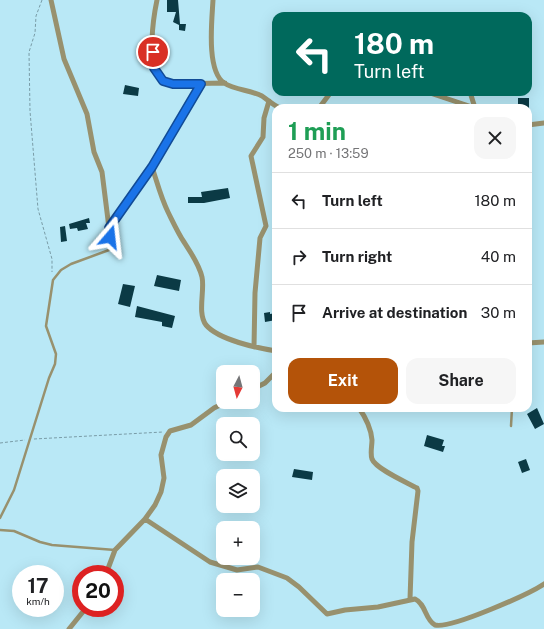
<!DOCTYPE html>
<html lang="en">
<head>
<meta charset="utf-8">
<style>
  body { margin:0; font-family:"Public Sans",sans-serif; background:#f6f6f6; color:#202124; height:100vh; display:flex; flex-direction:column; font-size:15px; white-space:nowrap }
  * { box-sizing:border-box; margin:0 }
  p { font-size:13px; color:#757577 }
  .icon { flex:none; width:22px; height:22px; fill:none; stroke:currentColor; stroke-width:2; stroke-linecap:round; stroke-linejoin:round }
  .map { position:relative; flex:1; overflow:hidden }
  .details { position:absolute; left:272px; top:104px; width:260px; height:308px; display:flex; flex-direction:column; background:#fff; border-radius:12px; box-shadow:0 4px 16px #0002 }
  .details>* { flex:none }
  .guide { position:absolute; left:272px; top:12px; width:260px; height:84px; border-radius:12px; box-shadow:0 4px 16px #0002; background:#00695c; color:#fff; overflow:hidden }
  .needle { width:26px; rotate:186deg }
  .tools { position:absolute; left:216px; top:365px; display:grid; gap:8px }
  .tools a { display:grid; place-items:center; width:44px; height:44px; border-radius:8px; background:#fff; box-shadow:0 4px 16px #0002; font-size:20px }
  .speed { position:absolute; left:12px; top:565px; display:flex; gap:8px; font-size:20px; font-weight:700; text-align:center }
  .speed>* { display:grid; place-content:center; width:52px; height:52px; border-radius:50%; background:#fff; box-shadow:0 4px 16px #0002; line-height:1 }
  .speed small { font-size:10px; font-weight:400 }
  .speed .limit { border:6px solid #d22; background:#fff; color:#111 }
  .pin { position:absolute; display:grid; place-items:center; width:34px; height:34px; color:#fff; margin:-17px; border:2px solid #fff; border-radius:50%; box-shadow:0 1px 4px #0007 }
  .me { position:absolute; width:44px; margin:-22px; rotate:17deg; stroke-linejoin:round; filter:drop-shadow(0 0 3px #0008) }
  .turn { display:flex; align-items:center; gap:14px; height:84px; padding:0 16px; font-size:18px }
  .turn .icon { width:52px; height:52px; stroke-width:2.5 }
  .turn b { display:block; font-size:28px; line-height:34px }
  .round { display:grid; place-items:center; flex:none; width:42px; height:42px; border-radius:12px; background:#f6f6f6 }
  .overview { display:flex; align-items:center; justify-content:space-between; height:68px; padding:0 16px }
  h1 { font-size:24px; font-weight:700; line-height:30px; color:#1e9e55 }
  .button { display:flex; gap:8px; margin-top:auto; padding:8px 16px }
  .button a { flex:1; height:46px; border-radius:12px; background:#b45309; color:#fff; font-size:16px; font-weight:700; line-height:46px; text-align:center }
  .button a+a { background:#f6f6f6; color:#202124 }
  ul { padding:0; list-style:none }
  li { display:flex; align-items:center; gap:12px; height:56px; padding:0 16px; border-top:1px solid #e0e0e0 }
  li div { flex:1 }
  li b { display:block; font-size:15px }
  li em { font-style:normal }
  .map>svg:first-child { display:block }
  .building { fill:#0b3a45 }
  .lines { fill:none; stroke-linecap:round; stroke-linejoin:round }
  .path { stroke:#799ca7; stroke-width:1; stroke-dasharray:3 2; stroke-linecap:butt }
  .service { stroke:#98916e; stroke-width:2.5 }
  .minor { stroke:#98916e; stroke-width:5 }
  .route-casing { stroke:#114b97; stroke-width:10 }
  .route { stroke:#1a73e8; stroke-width:7 }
</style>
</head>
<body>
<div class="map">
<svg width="544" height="629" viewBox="0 0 544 629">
  <rect width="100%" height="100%" fill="#b9e8f6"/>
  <!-- building -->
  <path class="building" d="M167,0H178L180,24H186L185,31L179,30V25L173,22L176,12H167Z
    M125,85L139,88L138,96L123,94Z
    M518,98H529V108H518Z
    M228,188L230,198L204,203H188V197H202L201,192Z
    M89,218L90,223H86L88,229L78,231L77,228L70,229L69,224Z
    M65,226L67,241L61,242L60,227Z
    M157,275L181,280L179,291L154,286Z
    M123,284L135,286L130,307L118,304Z
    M137,306L175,316L172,328L162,326V322L135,317Z
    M270,312V314L276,313V320L265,322L264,313Z
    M537,408L544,424L535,429L527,414Z
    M427,435L444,440L442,446H445L443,452L424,446Z
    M526,459L530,470L522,473L518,462Z
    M294,469L313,472L312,480L292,477Z"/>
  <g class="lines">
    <!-- path -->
    <path class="path" d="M42,0L36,16L35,33L29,52L30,111L38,209L52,259V272
      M34,439L163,432
      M0,443L25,440"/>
    <!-- service -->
    <path class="service" d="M511,426L512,408
      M0,518L14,490L49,378L55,364L56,354L46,326L53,280L61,270L71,264L109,250L111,246L109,229
      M0,530L14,531L40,542L52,545L115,550"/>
    <!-- minor -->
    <path class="minor" d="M51,0L64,59L87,114L94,152L102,172L109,228
      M157,0C153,19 147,62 159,78C163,82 168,83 173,84L225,83
      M213,0C212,20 206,70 224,83C235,90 250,90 262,96C268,100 273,105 280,108
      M427,92L475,108
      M470,92L475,108
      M319,108L331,92
      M528,125L544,123
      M152,167C157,182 161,198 168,212C173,222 178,233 184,242C191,253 199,264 202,277C205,290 197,313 206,325C219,340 257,348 276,351
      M109,228L152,167L201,84
      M528,343L544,342
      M254,347L255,293L260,238L266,226L251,156L263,137L264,118L269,101
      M253,389L265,383L276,372
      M359,408C366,418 371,428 372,440C372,446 370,453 372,459C376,469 406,482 417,488L418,491L412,542L410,599
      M145,519L210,562L237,570L258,567L287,578L299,587L327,614L345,610L378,607L415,599C426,604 425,620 435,625C451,629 529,594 544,584
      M106,574L115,550L145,519L155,505L161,492L164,478L161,455L166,437L170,431L191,425L214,408L226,402
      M69,629L86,608"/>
  </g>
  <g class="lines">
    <defs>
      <path id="route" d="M110,237L109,228L152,167L201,84H173L163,81L154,68L153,52"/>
    </defs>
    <!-- route casing -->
    <use href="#route" class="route-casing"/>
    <!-- route -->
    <use href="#route" class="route"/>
  </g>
</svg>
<div class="tools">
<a><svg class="needle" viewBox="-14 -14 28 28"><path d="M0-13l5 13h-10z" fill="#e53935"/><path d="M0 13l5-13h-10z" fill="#757577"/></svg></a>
<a><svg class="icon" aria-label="search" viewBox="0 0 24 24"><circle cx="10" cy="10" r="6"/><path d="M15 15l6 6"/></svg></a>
<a><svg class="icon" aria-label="layers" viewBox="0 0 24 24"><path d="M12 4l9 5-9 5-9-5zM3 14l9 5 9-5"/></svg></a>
<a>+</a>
<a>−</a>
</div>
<div class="speed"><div>17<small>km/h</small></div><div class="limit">20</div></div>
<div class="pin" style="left:153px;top:52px;background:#d93025"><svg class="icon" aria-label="arrive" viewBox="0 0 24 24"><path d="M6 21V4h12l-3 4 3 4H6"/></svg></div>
<svg class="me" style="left:110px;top:237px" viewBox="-20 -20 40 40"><path d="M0-17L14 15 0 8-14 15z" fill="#1a73e8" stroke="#fff" stroke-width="4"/></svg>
<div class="guide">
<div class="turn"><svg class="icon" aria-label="left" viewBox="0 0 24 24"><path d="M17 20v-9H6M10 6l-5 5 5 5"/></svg><div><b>180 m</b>Turn left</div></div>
</div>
<section class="details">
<div class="overview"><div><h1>1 min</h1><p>250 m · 13:59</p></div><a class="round"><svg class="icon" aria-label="close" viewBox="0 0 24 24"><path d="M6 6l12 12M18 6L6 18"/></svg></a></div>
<ul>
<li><svg class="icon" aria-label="left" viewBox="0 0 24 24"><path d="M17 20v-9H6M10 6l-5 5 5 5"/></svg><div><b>Turn left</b></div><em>180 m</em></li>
<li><svg class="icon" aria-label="right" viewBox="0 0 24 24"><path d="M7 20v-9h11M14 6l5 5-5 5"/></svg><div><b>Turn right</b></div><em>40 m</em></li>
<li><svg class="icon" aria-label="arrive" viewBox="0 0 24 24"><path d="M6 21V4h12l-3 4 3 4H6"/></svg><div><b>Arrive at destination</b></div><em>30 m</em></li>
</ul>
<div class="button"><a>Exit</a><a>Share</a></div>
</section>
</div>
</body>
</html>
